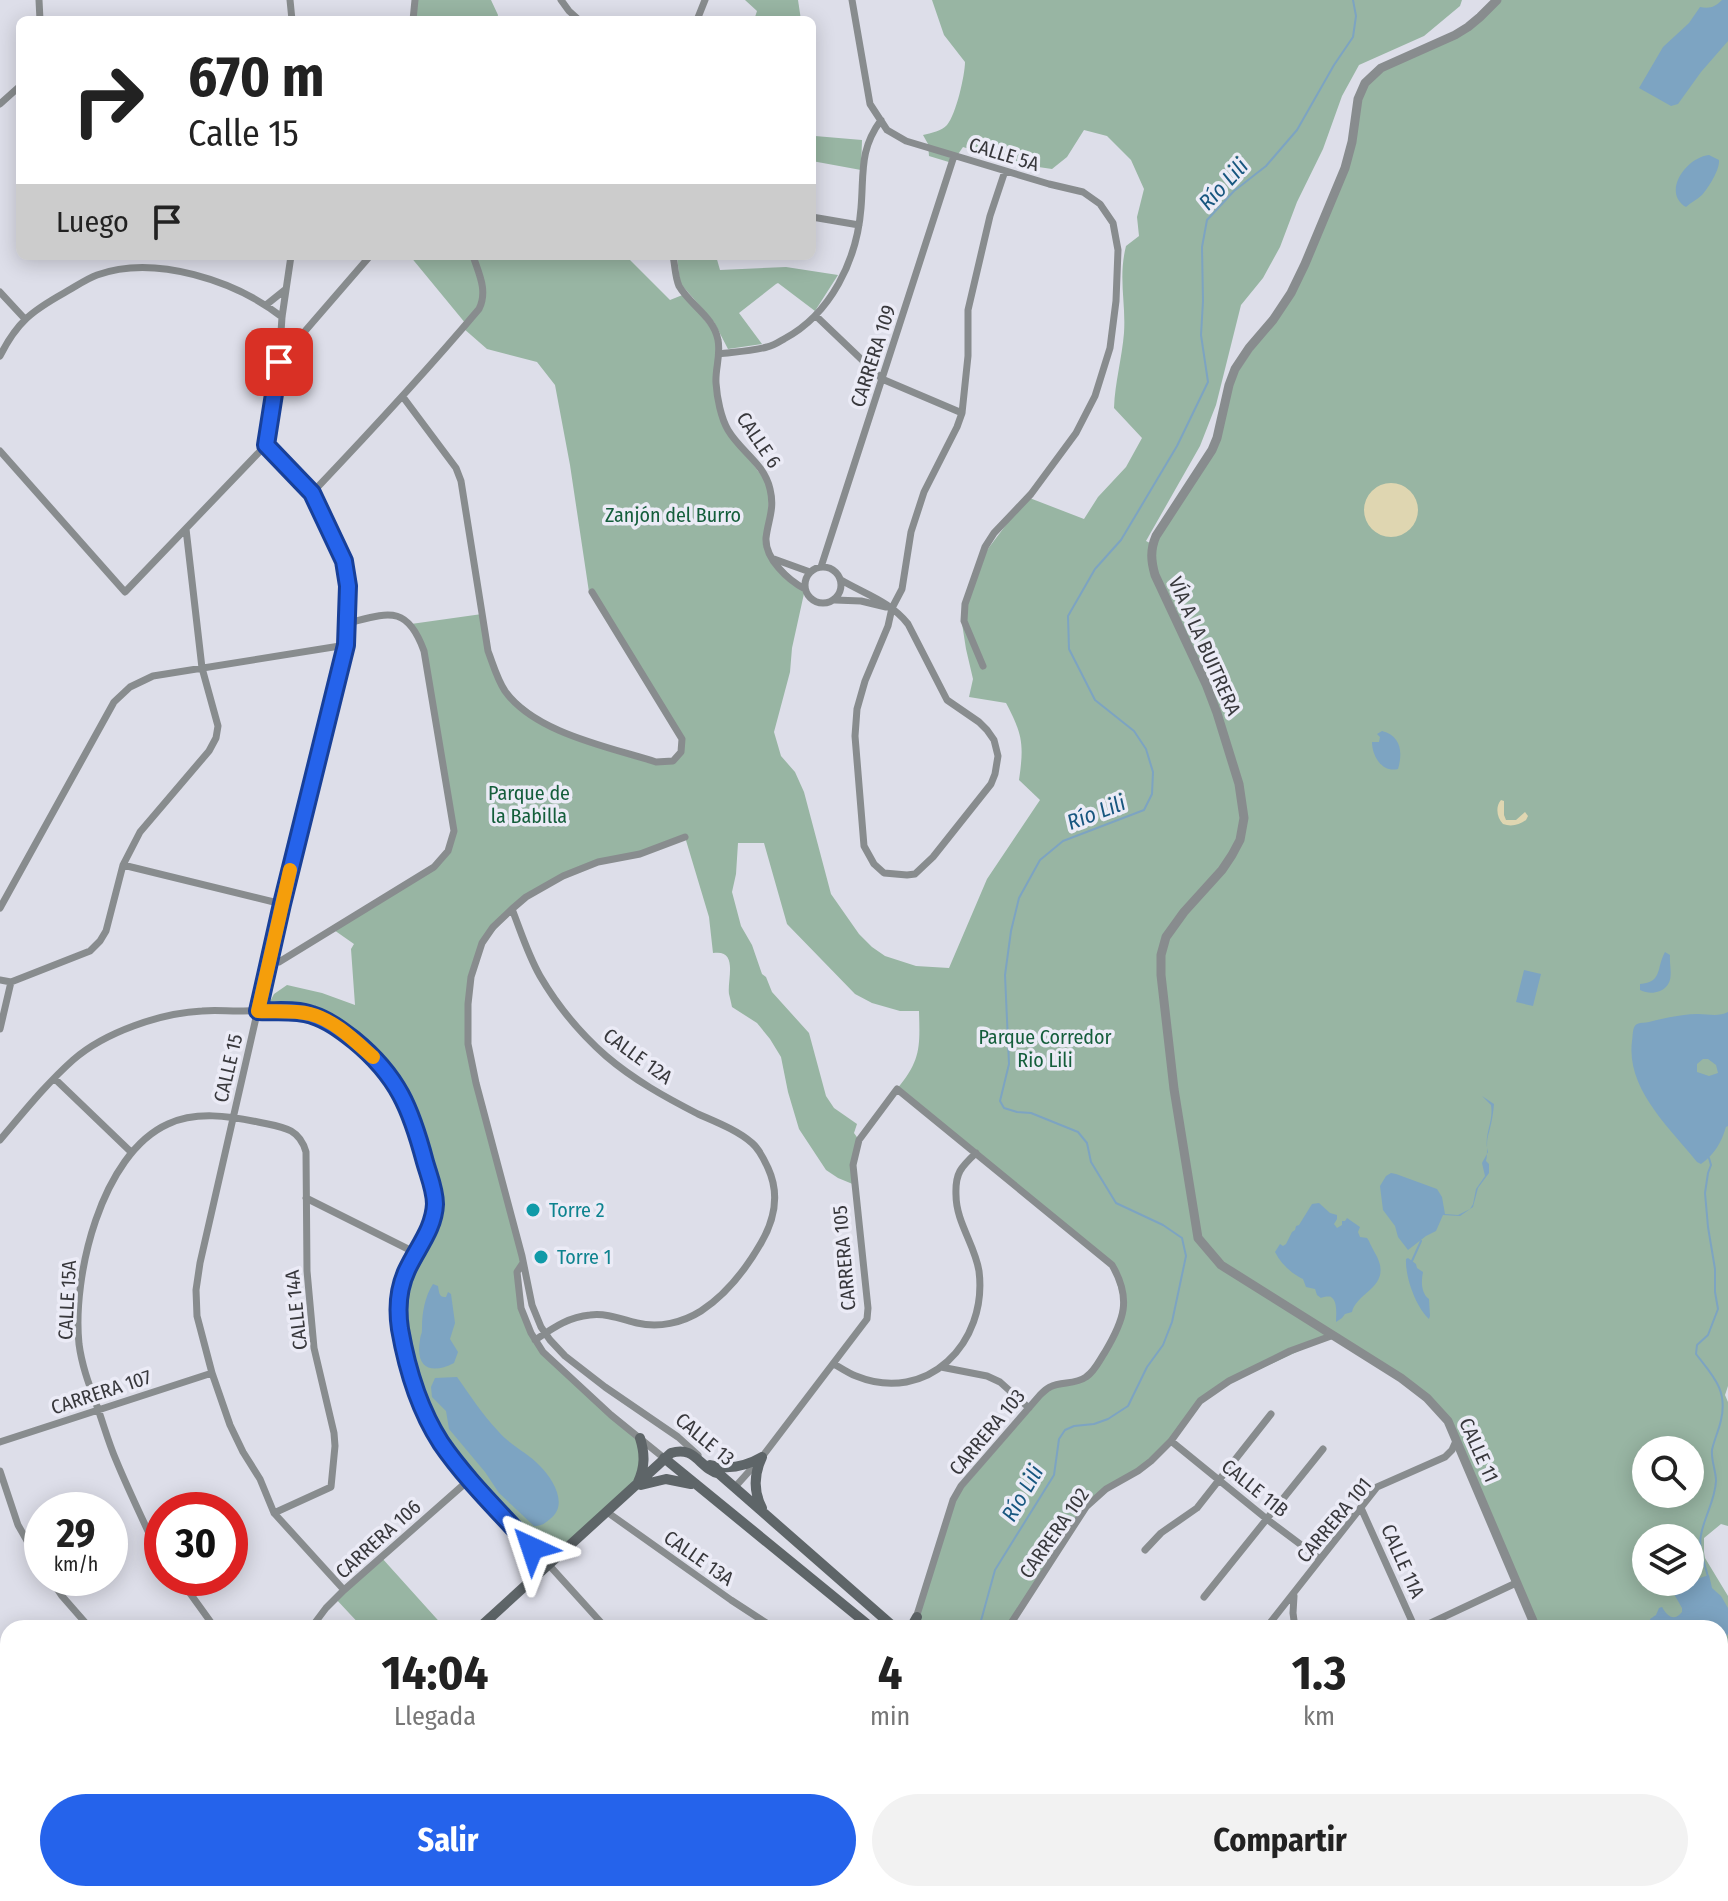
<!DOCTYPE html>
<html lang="es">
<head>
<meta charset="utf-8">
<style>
  body { margin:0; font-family:"Fira Sans Condensed",sans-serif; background:#f2f2f2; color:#222; height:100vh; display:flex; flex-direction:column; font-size:30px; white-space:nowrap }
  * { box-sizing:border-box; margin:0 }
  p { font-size:26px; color:#767676 }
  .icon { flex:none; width:44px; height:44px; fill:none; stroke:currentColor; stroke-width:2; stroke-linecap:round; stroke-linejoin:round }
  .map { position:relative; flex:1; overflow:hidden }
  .side { position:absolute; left:0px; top:1620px; width:1728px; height:282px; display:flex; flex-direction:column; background:#fff; border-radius:24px 24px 0 0; box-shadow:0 4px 20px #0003 }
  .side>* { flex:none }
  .hud { position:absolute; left:16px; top:16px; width:800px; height:244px; border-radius:12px; box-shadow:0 4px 20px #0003; background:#fff; color:#222; overflow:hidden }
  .fabs { position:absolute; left:1632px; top:1436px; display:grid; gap:16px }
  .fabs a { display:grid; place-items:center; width:72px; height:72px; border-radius:50%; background:#fff; box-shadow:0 4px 20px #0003; font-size:40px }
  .speed { position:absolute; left:24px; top:1492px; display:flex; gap:16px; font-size:40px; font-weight:700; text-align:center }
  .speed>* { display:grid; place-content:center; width:104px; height:104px; border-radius:50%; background:#fff; box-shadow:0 4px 20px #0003; line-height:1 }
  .speed small { font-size:20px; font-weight:400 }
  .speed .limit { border:12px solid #d22; background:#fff; color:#111 }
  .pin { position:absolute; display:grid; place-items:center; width:68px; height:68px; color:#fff; margin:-34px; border-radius:16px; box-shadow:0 4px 12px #0006 }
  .me { position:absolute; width:88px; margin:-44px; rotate:318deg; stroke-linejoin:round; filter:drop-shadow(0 0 6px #0008) }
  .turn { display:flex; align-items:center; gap:28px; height:168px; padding:0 40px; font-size:36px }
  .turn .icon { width:104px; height:104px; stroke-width:2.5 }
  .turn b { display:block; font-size:56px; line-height:68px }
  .then { display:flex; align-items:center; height:76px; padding:0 40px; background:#0003; gap:16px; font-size:30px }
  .eta { display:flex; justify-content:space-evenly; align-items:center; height:136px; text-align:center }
  .eta b { font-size:48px; font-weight:700; line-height:56px }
  .action { display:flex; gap:16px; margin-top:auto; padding:16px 40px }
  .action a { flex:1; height:92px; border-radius:48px; background:#2563eb; color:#fff; font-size:32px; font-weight:700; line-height:92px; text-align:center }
  .action a+a { background:#f2f2f2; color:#222 }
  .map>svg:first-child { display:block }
  .green { fill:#98b5a3; fill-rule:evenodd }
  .sand { fill:#dfd6b1 }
  .water { fill:#7da4c2; fill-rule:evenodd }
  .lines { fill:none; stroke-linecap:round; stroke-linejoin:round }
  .stream { stroke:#7da4c2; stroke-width:2 }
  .minor { stroke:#888c8e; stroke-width:7 }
  .tertiary { stroke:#888c8e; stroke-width:9 }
  .secondary { stroke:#5e6568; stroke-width:10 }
  .primary { stroke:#42494d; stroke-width:11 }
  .route-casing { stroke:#184099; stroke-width:20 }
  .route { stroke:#2563eb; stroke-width:14 }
  .slow { stroke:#f59e0b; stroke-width:14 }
  .culture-dot { fill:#0f9aa8; stroke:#ebebf6; stroke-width:3 }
  .labels { text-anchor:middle; stroke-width:7; stroke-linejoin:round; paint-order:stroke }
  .street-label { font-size:20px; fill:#38383c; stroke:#ebebf6 }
  .park-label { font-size:20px; fill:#145e3b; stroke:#ebebf6 }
  .culture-label { font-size:20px; fill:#0d838f; stroke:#ebebf6; text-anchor:start }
  .water-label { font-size:22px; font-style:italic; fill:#17567f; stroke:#ebebf6 }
</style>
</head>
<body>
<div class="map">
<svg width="1728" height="1901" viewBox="0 0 1728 1901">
  <rect width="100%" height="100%" fill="#dddee9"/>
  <!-- green -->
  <path class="green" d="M415,0H491L498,15L497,20H413Z
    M745,0H798L801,20H754L757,11Z
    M932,0H1462L1460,6L1424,36L1359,65L1342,96L1323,149L1297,202L1280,247L1263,278L1241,305L1216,405L1200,446L1146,541L1152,544L1206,461L1229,385L1291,293L1345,168L1358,99L1368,78L1455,35L1497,0H1728V1386L1725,1395L1728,1402V1526L1721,1524L1704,1538V1552L1705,1558L1728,1596V1663L1720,1664V1628H1536L1448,1421L1427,1398L1331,1336L1213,1391L1151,1461L1093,1499L1008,1628H913L953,1500L1051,1386L1075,1382L1095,1369L1124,1308L1112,1265L897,1089C921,1060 920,1047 919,1011H900L872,1003L855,994L787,924L764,843H738L736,874L732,892L741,926L752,945L762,974L766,977L772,992L809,1033L826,1096L834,1108L857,1124L854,1133L859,1140L857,1148L855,1185L838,1178L826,1170L799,1129L788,1092L781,1057L770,1039L757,1023L732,1007C731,1002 730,998 729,994C727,979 739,949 713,953L709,917L685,837L661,847L598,862L526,897L483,943L471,977L468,1044L523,1262L517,1273L521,1308L543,1352L640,1438V1478L548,1566L454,1460L424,1412L401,1331L400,1291L431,1224L435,1203L406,1102L356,1042L308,1013L265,1011L274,994L287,985L322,993L355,1005L351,949L354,944L334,930L434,867L448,851L454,831L424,651L411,624L482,614L488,651L506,692L553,729L656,762L673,761L681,752L682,739L589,592L570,465L555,385L537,362L487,349L463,328L466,324L410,256H626L670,300L685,294L718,338L716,383L727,430L770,487L766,540L773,559L805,589L792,648L790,672L774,732L781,756L795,772L804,792L831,894L859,934L872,947L885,956L916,966L949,968L987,879L1040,800L1019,780C1024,745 1023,735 1006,703L969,697L973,679L966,649L961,617L981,558L1027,497L1084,519L1098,497L1126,467L1142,438L1114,408C1115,382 1122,358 1124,333C1126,302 1118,278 1126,246L1139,236L1137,217L1144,189L1131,160L1107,136L1084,130L1067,157L1052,169L1018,164L963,147L952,163L929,156L928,144L923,135C931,133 942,131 947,125C956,115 965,75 965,62L944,35ZM1646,1450H1690V1494H1646ZM1646,1538H1690V1582H1646Z
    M812,107L815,136L862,140L861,170L812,161Z
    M677,256H716L720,270L786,267L838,275L815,311L778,283L776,284L739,313L762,344L728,349L714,322L680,283Z
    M381,1557L445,1628H363L335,1598Z
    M1728,1674V1711L1720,1712V1676Z
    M530,1894H738L726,1901H511Z
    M1153,1894H1199L1208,1901H1146Z
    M1222,1894H1326L1321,1901H1231Z"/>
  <!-- sand -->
  <path class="sand" d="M1364 510a27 27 0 1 1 54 0a27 27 0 1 1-54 0Z
    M1501,800L1504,801V815L1506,820H1516L1525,812L1528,816L1526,820C1519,825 1511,827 1503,824C1497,818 1495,807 1501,800Z"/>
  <!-- water -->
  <path class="water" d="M1722,0H1728V41L1701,72L1678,104L1671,106L1639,88L1663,47L1689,23L1700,7C1710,9 1715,7 1722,0Z
    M1709,155L1719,160C1720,169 1709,187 1702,195C1697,200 1691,202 1686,207C1661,192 1687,157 1709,155Z
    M1382,731C1401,736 1403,752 1398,769C1382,773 1372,756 1372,742H1379L1380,737L1377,734Z
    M1665,952L1670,955C1669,968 1676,984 1660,991C1652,994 1647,993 1640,990V984C1663,982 1656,968 1665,952Z
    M1524,970L1541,974L1533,1006L1516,1002Z
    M1728,1012V1126L1726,1127C1721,1143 1715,1154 1701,1164L1697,1162C1669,1127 1626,1089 1632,1041C1633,1035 1632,1027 1637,1024C1641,1022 1645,1023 1649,1022C1665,1018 1682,1014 1698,1014C1709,1014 1718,1017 1728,1012ZM1703,1059H1708L1716,1065L1718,1073L1709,1076L1697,1072V1064Z
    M1482,1096L1494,1104C1493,1116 1491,1125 1488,1136C1486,1143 1488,1153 1486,1161L1489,1164V1173L1478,1188L1473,1207L1460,1216L1443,1215L1436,1231L1426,1236L1408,1250L1398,1237L1395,1226L1383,1210L1380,1186L1386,1176L1391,1173L1396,1174L1437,1189L1442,1197L1445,1214L1458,1215L1470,1209L1473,1204L1476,1189L1485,1176L1482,1163L1488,1152C1483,1135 1494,1122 1491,1105Z
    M1319,1203L1330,1213L1337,1215V1219L1334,1224L1337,1228L1342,1225V1221H1345L1347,1218L1360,1227L1358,1232L1360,1237L1367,1238L1369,1241C1372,1249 1378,1256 1380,1265C1385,1288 1356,1294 1352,1312L1345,1314L1342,1318L1336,1322C1336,1316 1338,1301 1331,1297C1330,1296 1322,1297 1321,1298L1317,1295L1315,1289L1306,1287L1303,1279C1292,1274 1281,1264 1275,1252L1280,1244L1283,1246L1286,1244L1292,1232L1295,1230L1296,1226L1299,1225L1312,1204Z
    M1408,1258L1416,1264L1417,1268L1423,1272C1421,1281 1421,1293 1429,1299L1430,1316L1429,1319C1416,1307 1405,1277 1406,1259Z
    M433,1284L438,1286C439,1292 439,1298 446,1297L448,1292L451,1294L455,1323L450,1339L458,1352L454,1363C431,1375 415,1368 420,1340C421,1332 422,1336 422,1327C422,1313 425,1296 433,1284Z
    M457,1377C470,1395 482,1414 498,1431C512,1447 527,1452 540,1466C553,1479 569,1505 550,1519C544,1524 541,1526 534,1526L499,1493L485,1472L449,1429L446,1411L432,1397L431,1387L435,1378Z
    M1709,1575L1712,1588L1721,1596L1728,1608V1634L1724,1639L1720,1641V1628H1652L1650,1619L1656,1615L1659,1608L1662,1607C1667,1616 1674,1622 1682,1612V1608L1674,1594L1685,1583Z"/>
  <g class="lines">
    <!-- stream -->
    <path class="stream" d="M1412,1261L1421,1241
      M1708,1577C1705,1564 1698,1549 1701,1535C1704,1517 1715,1501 1716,1481C1716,1471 1711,1460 1712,1450C1714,1440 1719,1430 1721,1420C1728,1390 1713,1376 1696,1354L1697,1345L1708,1335L1718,1309L1715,1292V1269L1708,1227L1705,1193L1708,1173L1711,1165L1709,1158
      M979,1628L995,1570L1054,1475L1059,1439L1065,1430L1074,1426L1094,1424L1108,1419L1128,1406L1147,1367L1163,1345L1172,1322L1186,1256L1182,1238L1163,1225L1116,1203L1091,1162L1087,1143L1078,1132L1031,1113L1017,1112L1004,1108L1000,1101L1009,1064L1005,975L1011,931L1019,898L1040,860L1063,841L1144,810L1152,794L1153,772L1146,749L1134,731L1095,700L1069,649L1068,616L1095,569L1121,540L1177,446L1208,382L1201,335L1203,301L1202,247L1207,220L1234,191L1266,166L1297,130L1334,65L1353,37L1356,16L1353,0
      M1720,1707L1728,1705
      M673,1901L686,1894"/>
    <!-- minor -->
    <path class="minor" d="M39,0L40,20
      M290,0L292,20
      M561,0L569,11L579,20
      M852,0L870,104L887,130L906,141L1049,184L1083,192L1100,204L1113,223L1118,250L1116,301L1110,348L1095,396L1076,433L1031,494L994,533L985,547L965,604L964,621L983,666
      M413,20L415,0
      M697,20L705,0
      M0,104L20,86
      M812,217L859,225
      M673,256C675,265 675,277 679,286C690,305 714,317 718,340C721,355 715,369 716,383C717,398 721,418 728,430C741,452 764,463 770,489C775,509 768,520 766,538C765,559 788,580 805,589
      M0,292L24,318
      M266,305L286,289
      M816,316L882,379L962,413
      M719,354C735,352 752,351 767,347C773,346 779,342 784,339C831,314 857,260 861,208C864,173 859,150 881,120
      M0,356C17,322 32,311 64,293C75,287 86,279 97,275C155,254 236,281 282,317
      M280,360L370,256
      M403,397L456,468L461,481L488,651C493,664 497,679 505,691C535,733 609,747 656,762L673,761L681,752L682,739L592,592
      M266,445L312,493L344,561L348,586L346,645L282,904L200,1263L196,1290L197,1316L212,1373L230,1425L243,1452L260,1479L274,1513L344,1590
      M266,445L279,362L282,317L291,256
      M0,451L125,592L266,445
      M312,493C369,433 425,373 479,309C488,291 479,274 473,256
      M774,559L810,572
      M805 585a18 18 0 1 1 36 0a18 18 0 1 1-36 0Z
      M821,567L954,156
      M841,580C865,594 891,602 908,624L947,700L979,722L987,730L994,740L998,756L995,774L991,784L933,857L915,874L907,875L884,873L874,864L864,846L855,736L857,709L865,681L888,626L892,608L902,589L911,532L924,492L957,427L962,413L968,356V310L990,216L1005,171
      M835,600L861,601L886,607
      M685,837L640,854L598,862L563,876L526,897L512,909L493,927L482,943L471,977L468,1004V1044L476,1083L522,1256L532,1305L541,1327L550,1340L565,1356L605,1387L678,1437L698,1455
      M123,865L282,904
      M0,908L114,702L130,687L153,676L346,645
      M512,909C521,932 528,955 540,976C557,1005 581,1034 606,1056C634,1080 665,1097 698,1114C716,1122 737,1130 752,1143C759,1149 764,1159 768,1168C780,1194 775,1219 761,1243C746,1269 727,1294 701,1311C682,1323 659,1328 637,1323C621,1319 607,1313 590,1315C568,1317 553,1328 535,1340
      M269,962H279L434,867L448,851L454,831L424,651C407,604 388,613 348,623
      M0,980L11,982L90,951L100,941L106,931L123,865L140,832L209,751L216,738L218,726L202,668L186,529
      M0,1029L11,982
      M55,1079L131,1152
      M0,1140C23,1113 46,1084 73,1060C105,1032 161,1013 202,1011C214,1010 226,1011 238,1011C257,1011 294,1009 311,1014C326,1019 340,1029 352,1039C396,1074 411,1108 425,1161C429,1174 434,1188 435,1202C436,1229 414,1250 405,1274C384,1329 421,1416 454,1460L606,1628
      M306,1198L416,1253
      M523,1263L517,1272L521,1308L531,1333L543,1352L611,1415L664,1458
      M834,1364C841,1368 848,1373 856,1376C927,1405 988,1343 979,1271C975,1245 956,1222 956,1195C955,1173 961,1167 976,1153
      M941,1367L987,1376L1000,1382L1029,1408
      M1171,1441L1268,1520L1320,1559
      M0,1442L212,1373
      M0,1471L18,1525L42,1567
      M735,1487L762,1457L867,1319L868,1308L853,1165L859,1140L897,1089L1112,1265C1132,1299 1124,1320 1105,1352C1099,1361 1095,1371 1086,1377C1075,1385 1061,1381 1050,1387C1046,1389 1043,1392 1040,1395L961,1486L953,1500L916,1618
      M1361,1508L1415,1628
      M607,1512L731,1600L774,1628
      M1145,1550L1161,1533L1197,1508L1271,1414
      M162,1555L154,1544C141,1516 128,1489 116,1460C109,1444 104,1426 98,1409C90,1387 82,1367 79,1344C72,1277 101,1154 168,1124C196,1111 229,1116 258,1122C281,1127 299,1127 306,1152L307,1271L314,1348L334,1433L335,1446L331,1487L274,1513
      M50,1578L62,1596L90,1628
      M179,1578L215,1628
      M1294,1596L1293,1613L1295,1628
      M1204,1597L1323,1449
      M311,1628L326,1608L344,1590L470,1479
      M1008,1628L1086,1507L1106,1489L1138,1471L1151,1461L1171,1441L1200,1401L1229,1381L1290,1351L1331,1336
      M1266,1628L1377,1487L1445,1457L1452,1450L1456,1441
      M1420,1628L1516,1583
      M0,1736L8,1750
      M0,1744L2,1753L0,1762
      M357,1894L359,1901
      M793,1894C813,1901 831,1901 850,1894
      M944,1894L947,1901
      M28,1901L30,1894
      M511,1901L530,1894
      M726,1901L738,1894
      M961,1901L975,1894"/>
    <!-- tertiary -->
    <path class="tertiary" d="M1497,0L1480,17L1468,27L1455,35L1381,68L1365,83L1358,99L1352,142L1345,168L1305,264L1291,293L1273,320L1249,348L1235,369L1229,385L1217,438L1212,450L1156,536C1150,550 1151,561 1155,575L1206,684L1217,713L1239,784L1244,818L1240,840L1232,855L1222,870L1184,912L1166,937L1161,955V975L1174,1089L1198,1238L1221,1265L1401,1378L1427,1398L1448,1421L1536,1628"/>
    <!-- secondary -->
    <path class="secondary" d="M762,1457C754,1474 753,1491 762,1508
      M664,1458L872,1628
      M710,1465C729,1470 745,1467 762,1457
      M717,1472L895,1628
      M638,1482C645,1467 645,1454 640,1438
      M641,1485L666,1479L691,1484
      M479,1628L671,1453C696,1445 699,1469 720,1474
      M907,1628L913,1624L917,1617
      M0,1782L8,1785
      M0,1797L8,1799
      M212,1894L217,1901
      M238,1894L239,1901
      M1199,1894L1208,1901
      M1222,1894L1231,1901"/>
    <!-- primary -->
    <path class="primary" d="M1720,1664L1728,1663
      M1720,1713L1728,1711
      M1146,1901L1153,1894
      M1251,1901L1267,1894
      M1305,1901L1322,1894"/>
  </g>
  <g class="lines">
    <defs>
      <path id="route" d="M279,362L266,445L312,493L344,561L348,586L346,645L282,904L258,1011C275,1012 296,1009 312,1015C328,1020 341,1030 354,1040C398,1076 411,1109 425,1162C429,1176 435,1190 435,1204C434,1229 417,1248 407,1270C398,1289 397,1309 400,1329C407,1369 419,1409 441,1443C467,1481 502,1514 532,1548"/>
    </defs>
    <!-- route casing -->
    <use href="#route" class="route-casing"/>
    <!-- route -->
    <use href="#route" class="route"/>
    <!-- slow -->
    <path class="slow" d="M290,870L258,1011C275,1012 294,1010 310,1014C334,1020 355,1041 373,1057"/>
  </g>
  <!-- markers -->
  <g class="culture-dot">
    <circle cx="533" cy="1210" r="8"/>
    <circle cx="541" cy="1257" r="8"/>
  </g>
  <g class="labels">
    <!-- street labels -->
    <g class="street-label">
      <text transform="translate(1004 154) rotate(17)" y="7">CALLE 5A</text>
      <text transform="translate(873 356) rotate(-72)" y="7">CARRERA 109</text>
      <text transform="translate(759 440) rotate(56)" y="7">CALLE 6</text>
      <text transform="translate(1205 646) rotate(66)" y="7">VÍA A LA BUITRERA</text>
      <text transform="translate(638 1056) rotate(36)" y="7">CALLE 12A</text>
      <text transform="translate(228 1068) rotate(-77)" y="7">CALLE 15</text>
      <text transform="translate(844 1258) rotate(-95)" y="7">CARRERA 105</text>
      <text transform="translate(67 1300) rotate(-87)" y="7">CALLE 15A</text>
      <text transform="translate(296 1310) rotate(-96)" y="7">CALLE 14A</text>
      <text transform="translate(101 1392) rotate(-18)" y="7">CARRERA 107</text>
      <text transform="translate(987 1432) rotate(-50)" y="7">CARRERA 103</text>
      <text transform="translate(705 1439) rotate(40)" y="7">CALLE 13</text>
      <text transform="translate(1479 1450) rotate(66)" y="7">CALLE 11</text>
      <text transform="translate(1255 1488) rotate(39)" y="7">CALLE 11B</text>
      <text transform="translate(1334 1520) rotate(-50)" y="7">CARRERA 101</text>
      <text transform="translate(1054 1533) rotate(-55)" y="7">CARRERA 102</text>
      <text transform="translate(378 1539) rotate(-42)" y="7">CARRERA 106</text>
      <text transform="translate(699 1558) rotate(35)" y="7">CALLE 13A</text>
      <text transform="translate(1403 1561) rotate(66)" y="7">CALLE 11A</text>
    </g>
    <!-- park labels -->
    <g class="park-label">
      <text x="673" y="522">Zanjón del Burro</text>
      <text x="529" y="800">Parque de<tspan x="529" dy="23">la Babilla</tspan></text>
      <text x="1045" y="1044">Parque Corredor<tspan x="1045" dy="23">Rio Lili</tspan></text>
    </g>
    <!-- culture labels -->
    <g class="culture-label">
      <text x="549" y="1217">Torre 2</text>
      <text x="557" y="1264">Torre 1</text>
    </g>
    <!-- water labels -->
    <g class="water-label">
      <text transform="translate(1223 184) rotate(-47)" y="8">Río Lili</text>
      <text transform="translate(1096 812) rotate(-21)" y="8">Río Lili</text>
      <text transform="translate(1022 1493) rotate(-60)" y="8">Río Lili</text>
    </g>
  </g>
</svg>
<div class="fabs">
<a><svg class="icon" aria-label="search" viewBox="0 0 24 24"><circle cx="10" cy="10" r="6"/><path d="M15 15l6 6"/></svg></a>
<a><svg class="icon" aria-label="layers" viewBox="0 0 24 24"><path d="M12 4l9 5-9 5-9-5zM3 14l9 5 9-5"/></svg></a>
</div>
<div class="speed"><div>29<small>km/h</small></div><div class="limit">30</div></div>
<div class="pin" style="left:279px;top:362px;background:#d93025"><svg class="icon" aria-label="arrive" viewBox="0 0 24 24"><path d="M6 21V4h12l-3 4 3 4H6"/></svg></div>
<svg class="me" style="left:532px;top:1548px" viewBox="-20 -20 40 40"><path d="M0-17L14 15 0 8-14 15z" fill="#2563eb" stroke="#fff" stroke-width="4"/></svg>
<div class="hud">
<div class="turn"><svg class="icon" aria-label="right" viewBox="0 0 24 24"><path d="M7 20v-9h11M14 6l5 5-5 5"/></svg><div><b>670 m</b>Calle 15</div></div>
<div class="then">Luego<svg class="icon" aria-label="arrive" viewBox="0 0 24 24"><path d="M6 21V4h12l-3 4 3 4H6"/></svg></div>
</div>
<section class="side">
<div class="eta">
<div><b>14:04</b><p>Llegada</p></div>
<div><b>4</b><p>min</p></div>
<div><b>1.3</b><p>km</p></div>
</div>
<div class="action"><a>Salir</a><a>Compartir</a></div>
</section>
</div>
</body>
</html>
